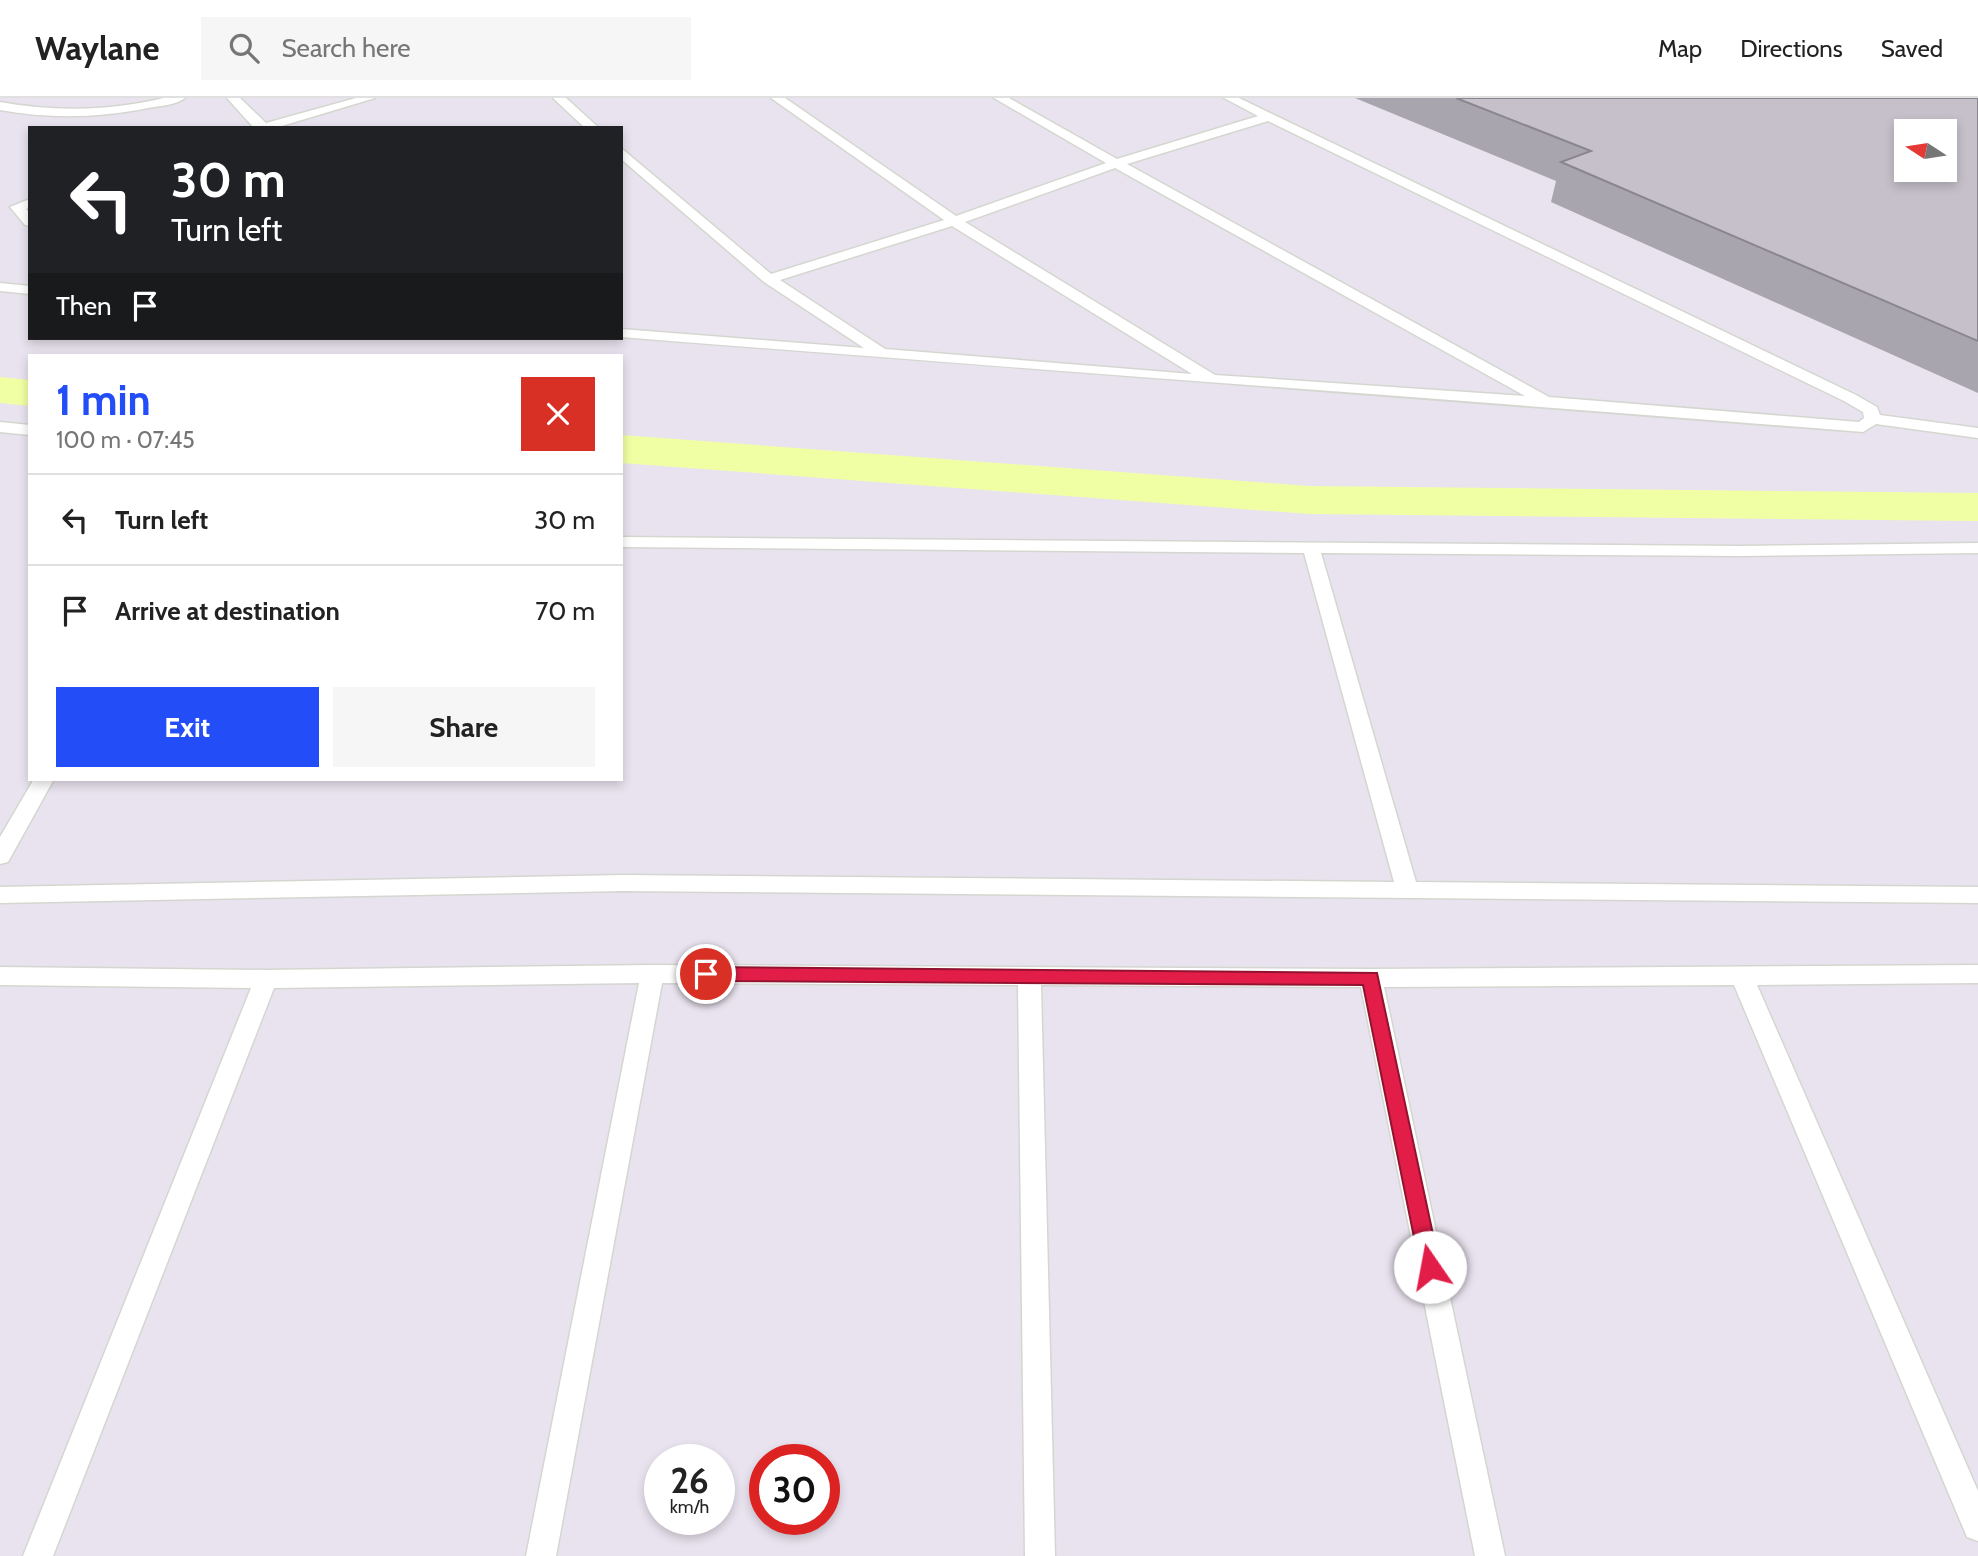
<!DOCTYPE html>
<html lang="en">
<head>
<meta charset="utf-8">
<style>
  body { margin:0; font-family:Cabin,sans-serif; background:#f6f6f6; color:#222; height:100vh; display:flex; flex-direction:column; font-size:26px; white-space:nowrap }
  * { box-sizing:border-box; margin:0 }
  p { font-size:23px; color:#767676 }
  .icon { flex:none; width:38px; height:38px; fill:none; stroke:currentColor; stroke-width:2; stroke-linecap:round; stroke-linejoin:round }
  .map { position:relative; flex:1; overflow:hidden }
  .side { position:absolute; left:28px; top:256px; width:595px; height:427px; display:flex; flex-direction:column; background:#fff; border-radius:0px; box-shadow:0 4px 10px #0003 }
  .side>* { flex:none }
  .banner { position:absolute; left:28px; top:28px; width:595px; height:214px; border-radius:0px; box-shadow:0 4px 10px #0003; background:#202124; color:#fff; overflow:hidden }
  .needle { width:46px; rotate:282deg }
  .tools { position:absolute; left:1894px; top:21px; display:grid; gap:14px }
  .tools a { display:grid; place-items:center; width:63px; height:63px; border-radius:0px; background:#fff; box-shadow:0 4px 10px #0003; font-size:35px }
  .speed { position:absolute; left:644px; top:1346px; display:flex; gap:14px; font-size:35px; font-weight:700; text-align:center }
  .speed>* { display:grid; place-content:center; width:91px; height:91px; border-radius:50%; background:#fff; box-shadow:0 4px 10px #0003; line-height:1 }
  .speed small { font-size:18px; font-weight:400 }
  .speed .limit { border:10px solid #d22; background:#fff; color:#111 }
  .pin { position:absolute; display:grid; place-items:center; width:60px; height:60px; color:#fff; margin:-30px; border:4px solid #fff; border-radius:50%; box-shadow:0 2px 7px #0007 }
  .me { position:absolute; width:77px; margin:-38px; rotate:348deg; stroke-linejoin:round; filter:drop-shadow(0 0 5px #0008) }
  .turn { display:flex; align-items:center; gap:24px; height:147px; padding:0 28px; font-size:32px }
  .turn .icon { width:91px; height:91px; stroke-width:2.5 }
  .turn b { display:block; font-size:49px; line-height:60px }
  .then { display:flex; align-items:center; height:66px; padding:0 28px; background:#0003; gap:14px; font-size:26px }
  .round { display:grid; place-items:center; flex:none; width:74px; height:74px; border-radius:0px; background:#f6f6f6 }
  .summary { display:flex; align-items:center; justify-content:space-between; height:119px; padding:0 28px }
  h1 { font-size:42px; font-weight:700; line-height:52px; color:#234df6 }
  .primary-button { display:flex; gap:14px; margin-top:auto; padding:14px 28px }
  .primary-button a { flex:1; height:80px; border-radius:0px; background:#234df6; color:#fff; font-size:28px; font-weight:700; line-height:80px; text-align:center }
  .primary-button a+a { background:#f6f6f6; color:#222 }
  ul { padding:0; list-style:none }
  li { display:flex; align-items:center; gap:21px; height:91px; padding:0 28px; border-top:2px solid #e0e0e0 }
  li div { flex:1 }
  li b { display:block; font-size:26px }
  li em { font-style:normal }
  header { display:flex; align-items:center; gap:42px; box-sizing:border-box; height:98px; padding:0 35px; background:#fff; border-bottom:2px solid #e0e0e0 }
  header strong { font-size:33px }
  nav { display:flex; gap:38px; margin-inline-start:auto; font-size:24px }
  .search { width:490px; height:63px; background:#f6f6f6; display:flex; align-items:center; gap:18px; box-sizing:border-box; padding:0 24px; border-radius:0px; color:#767676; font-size:26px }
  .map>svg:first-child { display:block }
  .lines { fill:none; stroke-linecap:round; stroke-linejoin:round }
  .canal { fill:#f1ffa4; fill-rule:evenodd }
  .minor-casing { stroke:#d4d7cf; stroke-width:3 }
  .minor { fill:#fff; fill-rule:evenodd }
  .wall { fill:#a9a5ae }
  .building { fill:#c5c0ca; stroke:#8a868d; stroke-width:2; fill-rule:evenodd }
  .route { fill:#e11d48; stroke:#92132f; stroke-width:2 }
</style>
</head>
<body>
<header>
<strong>Waylane</strong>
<div class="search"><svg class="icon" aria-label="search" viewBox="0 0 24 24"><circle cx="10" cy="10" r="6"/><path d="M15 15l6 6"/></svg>Search here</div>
<nav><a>Map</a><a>Directions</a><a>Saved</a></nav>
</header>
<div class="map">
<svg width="1978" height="1458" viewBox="0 0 1978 1458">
  <rect width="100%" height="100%" fill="#e9e3ef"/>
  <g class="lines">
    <!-- canal -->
    <path class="canal" d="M0,279L30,282V308L0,305Z
      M621,337L1309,388L1978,395V423L1309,416L621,365Z"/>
    <defs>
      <path id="minor" d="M164,0H185C176,7 160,8 148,10C99,20 50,21 0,12V4C55,14 110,13 164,0Z
        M227,0H240L266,25L356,0H375L275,30H254Z
        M553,0H566L599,30H585Z
        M771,0H785L956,118L1106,65L994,0H1009L1117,61L1258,18L1224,0H1239L1856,297L1877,309L1880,317L1978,330V340L1876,326L1863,334C1449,301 1035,272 621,239V231L864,250L764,184L621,61V50L771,176L944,122ZM1268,23L1844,303L1863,314L1864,320L1859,324L1549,299L1127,66ZM1115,70L1525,298L1215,277L965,124ZM952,128L1192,276L885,251L780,182Z
        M30,101V109L26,111L30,115V128L25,127L10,109Z
        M0,185L30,188V196L0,193Z
        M0,324L30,327V337L0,334Z
        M621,439L1740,448L1978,445V455L1740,458L1321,455L1416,784L1978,789V805L623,793L0,805V789L623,777L1394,784L1304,455L621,449Z
        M34,681H54L8,764L0,766V739Z
        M652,867L1371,871L1978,867V885L1757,887L1978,1393V1443L1967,1439L1734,887L1384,889L1505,1458H1475L1361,889L1041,887L1055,1458H1025L1018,887L662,885L556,1458H526L639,885L274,890L53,1458H23L251,890L0,887V869L266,872Z"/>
    </defs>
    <!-- minor casing -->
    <use href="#minor" class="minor-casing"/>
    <!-- minor -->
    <use href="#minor" class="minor"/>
  </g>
  <!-- wall -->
  <path class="wall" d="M1355,0H1978V295L1551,104L1556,83Z"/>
  <!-- building -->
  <path class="building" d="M1456,0H1978V243L1561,64L1591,53ZM1906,33H1944V72H1906Z"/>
  <!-- route -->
  <path class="route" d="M706,869L1377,875L1440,1169L1438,1175L1430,1178L1423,1175L1420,1169L1363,887L706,883L700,881L697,876L700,871Z"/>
</svg>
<div class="tools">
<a><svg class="needle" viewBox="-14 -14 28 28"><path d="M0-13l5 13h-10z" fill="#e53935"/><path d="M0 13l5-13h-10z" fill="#767676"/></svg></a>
</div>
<div class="speed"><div>26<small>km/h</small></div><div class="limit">30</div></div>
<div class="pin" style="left:706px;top:876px;background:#d93025"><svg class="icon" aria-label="arrive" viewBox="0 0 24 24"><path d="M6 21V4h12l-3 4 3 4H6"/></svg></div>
<svg class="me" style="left:1430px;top:1169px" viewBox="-20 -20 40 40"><circle r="19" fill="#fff"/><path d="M0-13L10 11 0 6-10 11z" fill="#e11d48"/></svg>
<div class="banner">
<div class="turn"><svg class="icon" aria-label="left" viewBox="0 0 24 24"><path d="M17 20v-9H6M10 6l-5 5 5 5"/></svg><div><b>30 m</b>Turn left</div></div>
<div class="then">Then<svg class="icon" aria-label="arrive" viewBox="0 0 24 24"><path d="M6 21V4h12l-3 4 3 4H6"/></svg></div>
</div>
<section class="side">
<div class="summary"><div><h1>1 min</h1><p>100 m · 07:45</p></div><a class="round" style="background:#d93025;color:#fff"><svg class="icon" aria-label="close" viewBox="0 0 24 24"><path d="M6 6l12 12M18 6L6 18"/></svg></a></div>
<ul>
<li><svg class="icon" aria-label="left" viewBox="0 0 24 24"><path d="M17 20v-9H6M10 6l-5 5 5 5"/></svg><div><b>Turn left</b></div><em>30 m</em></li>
<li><svg class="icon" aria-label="arrive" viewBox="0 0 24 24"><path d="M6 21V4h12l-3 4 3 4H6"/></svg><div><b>Arrive at destination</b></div><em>70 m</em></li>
</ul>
<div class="primary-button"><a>Exit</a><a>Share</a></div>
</section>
</div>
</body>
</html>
